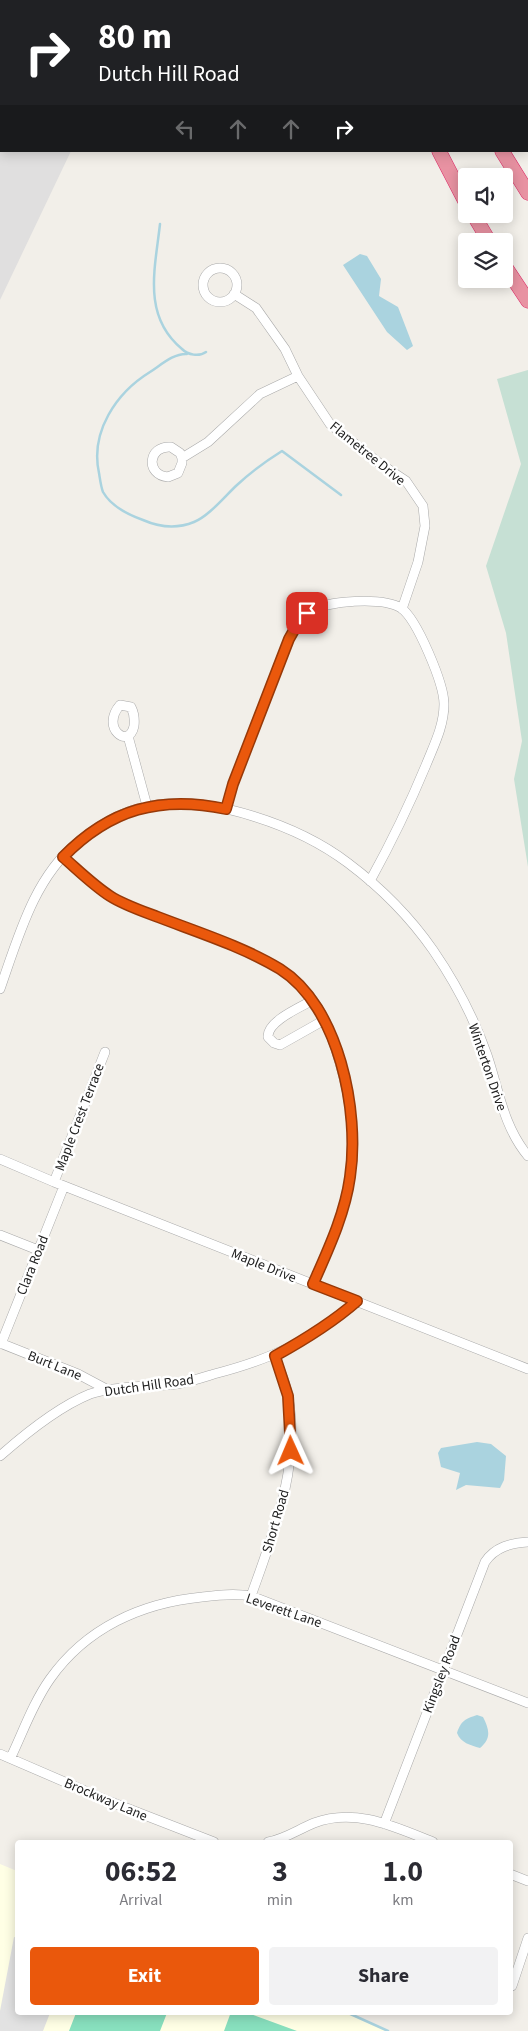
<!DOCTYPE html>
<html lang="en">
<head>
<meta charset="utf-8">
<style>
  body { margin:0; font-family:"Source Sans 3",sans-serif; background:#f2f2f3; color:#2b2b33; height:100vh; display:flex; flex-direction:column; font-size:19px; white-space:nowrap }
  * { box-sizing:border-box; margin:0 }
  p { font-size:16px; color:#7c7c81 }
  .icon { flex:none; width:28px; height:28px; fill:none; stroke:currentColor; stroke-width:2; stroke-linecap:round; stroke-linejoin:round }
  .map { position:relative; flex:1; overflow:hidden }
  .sheet { position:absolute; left:15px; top:1840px; width:498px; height:175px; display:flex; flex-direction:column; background:#fff; border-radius:5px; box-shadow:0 2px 12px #0003 }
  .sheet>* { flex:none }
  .hud { position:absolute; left:0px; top:0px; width:529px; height:152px; box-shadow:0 2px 12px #0003; background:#202124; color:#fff; overflow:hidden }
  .fabs { position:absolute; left:458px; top:168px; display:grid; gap:10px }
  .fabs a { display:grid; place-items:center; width:55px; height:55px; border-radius:5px; background:#fff; box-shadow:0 2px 12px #0003; font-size:25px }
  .pin { position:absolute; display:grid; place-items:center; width:42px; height:42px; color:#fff; margin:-21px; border-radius:10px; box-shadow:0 2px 8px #0006 }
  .me { position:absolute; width:55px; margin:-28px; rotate:359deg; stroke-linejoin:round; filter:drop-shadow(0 0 4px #0008) }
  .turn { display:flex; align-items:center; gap:18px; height:105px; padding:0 15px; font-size:22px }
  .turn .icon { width:65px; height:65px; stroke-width:2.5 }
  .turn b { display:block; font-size:35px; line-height:42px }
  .lanes { display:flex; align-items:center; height:48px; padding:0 15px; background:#0003; justify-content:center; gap:25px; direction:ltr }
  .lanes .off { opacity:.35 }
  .eta { display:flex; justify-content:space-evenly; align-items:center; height:85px; text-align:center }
  .eta b { font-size:30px; font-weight:700; line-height:35px }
  .primary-button { display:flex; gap:10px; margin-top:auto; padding:10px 15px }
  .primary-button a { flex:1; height:58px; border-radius:5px; background:#ea580c; color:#fff; font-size:20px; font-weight:700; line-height:58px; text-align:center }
  .primary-button a+a { background:#f2f2f3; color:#2b2b33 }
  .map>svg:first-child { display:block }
  .residential { fill:#e0dfdf }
  .education { fill:#ffffe5 }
  .wetland { fill:#c6e0d4 }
  .pitch { fill:#88e0be }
  .parking { fill:#e2e2e2 }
  .water { fill:#aad3df }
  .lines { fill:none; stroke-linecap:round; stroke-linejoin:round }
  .stream { stroke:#aad3df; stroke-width:2.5 }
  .minor-casing { stroke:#a9a9a9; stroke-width:10 }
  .highway-casing { stroke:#dc2a67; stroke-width:15 }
  .minor { stroke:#fff; stroke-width:9 }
  .highway { stroke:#e892a2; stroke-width:14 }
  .route-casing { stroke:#983908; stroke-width:12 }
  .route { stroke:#ea580c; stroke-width:9 }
  .labels { text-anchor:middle; stroke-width:5; stroke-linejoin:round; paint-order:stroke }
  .street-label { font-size:14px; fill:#222; stroke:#fff }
</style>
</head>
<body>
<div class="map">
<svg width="528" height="2031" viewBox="0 0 528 2031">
  <rect width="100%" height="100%" fill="#f2efe9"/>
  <!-- residential -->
  <path class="residential" d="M0,0H143L1,1V151H71L0,300Z"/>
  <!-- education -->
  <path class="education" d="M0,1864L17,1871L18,2012L349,2013L388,2031H0Z"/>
  <!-- wetland -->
  <path class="wetland" d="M528,370V867L514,779L522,741L506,633L486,566L521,464L497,379Z"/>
  <!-- pitch -->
  <path class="pitch" d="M231,2012L248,2013L297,2031H224Z
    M76,2013V2012L167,2013L160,2031H69Z"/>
  <!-- parking -->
  <path class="parking" d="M14,1937L18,1938V2012L50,2013L43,2031H0V2011Z"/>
  <!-- water -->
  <path class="water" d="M360,254L367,256L381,279L379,296L398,307L413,346L407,350L387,332L343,265Z
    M477,1442L491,1444L506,1456L504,1480L500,1488L466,1485L456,1490L460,1473L441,1467L438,1453L441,1448Z
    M477,1715L483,1717C489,1729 492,1738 480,1748C470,1745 461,1743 457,1733C461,1721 465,1719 477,1715Z"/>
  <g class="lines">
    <!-- stream -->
    <path class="stream" d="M160,224C155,269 142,316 182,349C188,355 199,357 206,352
      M187,354C174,353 161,365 150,372C116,393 90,432 99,473C100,479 101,487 103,492C111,506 129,515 143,520C159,527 177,529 194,522C209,516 225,496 237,485C251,472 266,461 282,451L341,495
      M346,2012L388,2031"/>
    <defs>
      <path id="minor" d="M27,1V0
        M0,54L1,55
        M0,70L1,67
        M203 285a17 17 0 1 1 34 0a17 17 0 1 1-34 0Z
        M234,294L256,308L285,349L298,376L330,424L379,463L406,481L423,506L425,526L418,562L402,609
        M182,458V463L178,473L168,477C145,475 148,445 171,447L180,453L182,458L208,442L260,394L298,376
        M120,705L131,707C134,713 135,718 134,726C129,750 100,728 120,705Z
        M128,736L147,806
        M226,809L233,784L289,639C294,630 299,618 309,612C326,600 383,597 401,608C417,619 444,684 444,704C444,726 434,745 426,765C409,806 391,843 370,881
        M63,857C78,870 93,885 110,896C124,905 142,911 158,917C198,933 243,946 280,969C311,989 324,1014 335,1047C366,1141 354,1197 313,1284
        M0,989C18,938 34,878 77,843C97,826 123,811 149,806C210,794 299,826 348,863C380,887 410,917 433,950C455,982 474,1018 487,1055C499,1090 503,1126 528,1156
        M313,1000C301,1007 267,1021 268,1037L274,1043L280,1045L319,1023L326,1022
        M0,1159L54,1182L528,1369
        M54,1182L105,1052
        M0,1235L38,1250
        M0,1343L78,1374L108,1390
        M1,1344L64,1186
        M0,1456C26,1433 58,1407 90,1394C113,1386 152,1387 177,1384C189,1382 201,1378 214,1374C272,1359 311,1341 357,1301
        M251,1596C274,1532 301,1465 288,1396C286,1382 279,1369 275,1356
        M0,1754L111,1802L214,1842
        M11,1757C23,1732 33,1703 50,1679C86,1628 141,1603 202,1597C218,1595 235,1593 251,1596L528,1703
        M384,1824L485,1562C495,1547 511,1543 528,1542
        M268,1842C285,1839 299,1829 314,1823C355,1807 395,1827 433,1842
        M510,1874L528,1881
        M512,1986L528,1938"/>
      <path id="highway" d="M372,0L373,1
        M424,0L425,1
        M439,151L466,203
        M502,151L528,193
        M473,214L489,241
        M504,265L528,301"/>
    </defs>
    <!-- minor casing -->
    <use href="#minor" class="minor-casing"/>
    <!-- highway casing -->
    <use href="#highway" class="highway-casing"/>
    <!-- minor -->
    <use href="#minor" class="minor"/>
    <!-- highway -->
    <use href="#highway" class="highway"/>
  </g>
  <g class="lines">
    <defs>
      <path id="route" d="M291,1451L288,1396L275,1356C304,1340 332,1323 357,1301L313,1284C328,1250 345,1214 350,1177C360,1112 339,1006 280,969C244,947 197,932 158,917C142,911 124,905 110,896C93,885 78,870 63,857C110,809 160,795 226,809L233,784L289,639L298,623L307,613"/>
    </defs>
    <!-- route casing -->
    <use href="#route" class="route-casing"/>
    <!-- route -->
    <use href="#route" class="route"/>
  </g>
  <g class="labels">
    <!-- street labels -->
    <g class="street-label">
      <text transform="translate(368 453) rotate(39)" y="5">Flametree Drive</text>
      <text transform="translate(488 1067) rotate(71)" y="5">Winterton Drive</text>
      <text transform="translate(79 1117) rotate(-69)" y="5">Maple Crest Terrace</text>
      <text transform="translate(32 1265) rotate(-68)" y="5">Clara Road</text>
      <text transform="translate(264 1265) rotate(22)" y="5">Maple Drive</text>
      <text transform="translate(55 1365) rotate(22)" y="5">Burt Lane</text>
      <text transform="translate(149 1385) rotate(-8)" y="5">Dutch Hill Road</text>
      <text transform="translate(275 1521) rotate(-74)" y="5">Short Road</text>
      <text transform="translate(284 1610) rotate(19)" y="5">Leverett Lane</text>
      <text transform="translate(441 1674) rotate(-69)" y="5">Kingsley Road</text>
      <text transform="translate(106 1799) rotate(23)" y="5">Brockway Lane</text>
    </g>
  </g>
</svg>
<div class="fabs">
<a><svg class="icon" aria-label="sound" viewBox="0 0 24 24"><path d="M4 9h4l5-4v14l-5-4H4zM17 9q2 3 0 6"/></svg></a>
<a><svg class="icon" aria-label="layers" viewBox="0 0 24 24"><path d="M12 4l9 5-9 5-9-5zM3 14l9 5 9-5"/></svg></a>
</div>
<div class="pin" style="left:307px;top:613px;background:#d93025"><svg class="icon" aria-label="arrive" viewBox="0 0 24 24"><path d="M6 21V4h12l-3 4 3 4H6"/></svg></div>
<svg class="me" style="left:291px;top:1451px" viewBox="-20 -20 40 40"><path d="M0-17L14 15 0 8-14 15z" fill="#ea580c" stroke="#fff" stroke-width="4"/></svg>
<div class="hud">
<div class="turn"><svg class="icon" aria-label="right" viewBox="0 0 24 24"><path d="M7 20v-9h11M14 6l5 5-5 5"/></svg><div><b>80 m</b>Dutch Hill Road</div></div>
<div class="lanes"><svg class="icon off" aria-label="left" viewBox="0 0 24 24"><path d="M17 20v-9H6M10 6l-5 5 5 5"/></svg><svg class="icon off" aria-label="ahead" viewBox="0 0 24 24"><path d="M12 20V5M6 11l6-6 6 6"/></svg><svg class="icon off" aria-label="ahead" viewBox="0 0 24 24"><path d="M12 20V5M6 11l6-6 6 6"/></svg><svg class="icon" aria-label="right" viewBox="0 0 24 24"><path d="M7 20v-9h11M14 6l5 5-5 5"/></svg></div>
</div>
<section class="sheet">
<div class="eta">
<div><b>06:52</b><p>Arrival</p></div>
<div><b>3</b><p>min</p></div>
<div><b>1.0</b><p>km</p></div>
</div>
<div class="primary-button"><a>Exit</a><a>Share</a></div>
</section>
</div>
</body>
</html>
